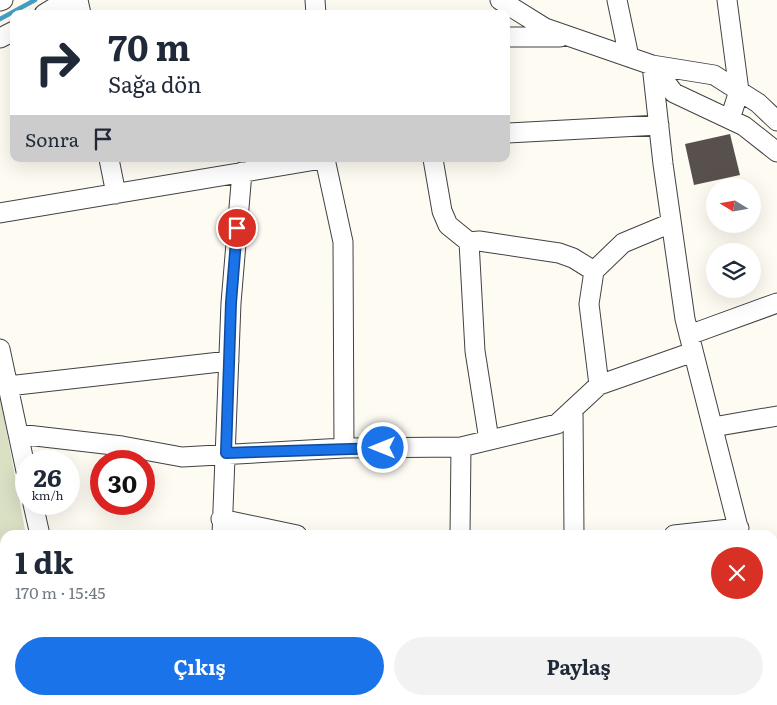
<!DOCTYPE html>
<html lang="tr">
<head>
<meta charset="utf-8">
<style>
  body { margin:0; font-family:Literata,serif; background:#f2f2f3; color:#1f2937; height:100vh; display:flex; flex-direction:column; font-size:19px; white-space:nowrap }
  * { box-sizing:border-box; margin:0 }
  p { font-size:16px; color:#747a83 }
  .icon { flex:none; width:28px; height:28px; fill:none; stroke:currentColor; stroke-width:2; stroke-linecap:round; stroke-linejoin:round }
  .map { position:relative; flex:1; overflow:hidden }
  .sheet { position:absolute; left:0px; top:530px; width:778px; height:175px; display:flex; flex-direction:column; background:#fff; border-radius:15px 15px 0 0; box-shadow:0 5px 20px #0002 }
  .sheet>* { flex:none }
  .hud { position:absolute; left:10px; top:10px; width:500px; height:152px; border-radius:10px; box-shadow:0 5px 20px #0002; background:#fff; color:#1f2937; overflow:hidden }
  .needle { width:32px; rotate:281deg }
  .tools { position:absolute; left:706px; top:178px; display:grid; gap:10px }
  .tools a { display:grid; place-items:center; width:55px; height:55px; border-radius:50%; background:#fff; box-shadow:0 5px 20px #0002; font-size:25px }
  .speed { position:absolute; left:15px; top:450px; display:flex; gap:10px; font-size:25px; font-weight:700; text-align:center }
  .speed>* { display:grid; place-content:center; width:65px; height:65px; border-radius:50%; background:#fff; box-shadow:0 5px 20px #0002; line-height:1 }
  .speed small { font-size:12px; font-weight:400 }
  .speed .limit { border:8px solid #d22; background:#fff; color:#111 }
  .pin { position:absolute; display:grid; place-items:center; width:42px; height:42px; color:#fff; margin:-21px; border:2px solid #fff; border-radius:50%; box-shadow:0 1px 5px #0007 }
  .me { position:absolute; width:55px; margin:-28px; rotate:270deg; stroke-linejoin:round; filter:drop-shadow(0 0 4px #0008) }
  .turn { display:flex; align-items:center; gap:18px; height:105px; padding:0 15px; font-size:22px }
  .turn .icon { width:65px; height:65px; stroke-width:2.5 }
  .turn b { display:block; font-size:35px; line-height:42px }
  .then { display:flex; align-items:center; height:48px; padding:0 15px; background:#0003; gap:10px; font-size:19px }
  .round { display:grid; place-items:center; flex:none; width:52px; height:52px; border-radius:26px; background:#f2f2f3 }
  .head { display:flex; align-items:center; justify-content:space-between; height:85px; padding:0 15px }
  h1 { font-size:30px; font-weight:700; line-height:38px }
  .button { display:flex; gap:10px; margin-top:auto; padding:10px 15px }
  .button a { flex:1; height:58px; border-radius:30px; background:#1a73e8; color:#fff; font-size:20px; font-weight:700; line-height:58px; text-align:center }
  .button a+a { background:#f2f2f3; color:#1f2937 }
  .map>svg:first-child { display:block }
  .cemetery { fill:#d9e0c4 }
  .lines { fill:none; stroke-linecap:round; stroke-linejoin:round }
  .stream { stroke:#459ec6; stroke-width:4.5 }
  .building { fill:#58504c }
  .minor-casing { stroke:#424242; stroke-width:21 }
  .minor { stroke:#fff; stroke-width:19 }
  .route-casing { stroke:#114b97; stroke-width:12 }
  .route { stroke:#1a73e8; stroke-width:9 }
</style>
</head>
<body>
<div class="map">
<svg width="777" height="705" viewBox="0 0 777 705">
  <rect width="100%" height="100%" fill="#fefbf3"/>
  <!-- cemetery -->
  <path class="cemetery" d="M0,396L26,535H5V700H58L59,705H0Z"/>
  <g class="lines">
    <!-- stream -->
    <path class="stream" d="M0,19L35,0"/>
  </g>
  <!-- building -->
  <path class="building" d="M730,134L740,175L694,185L685,144Z"/>
  <g class="lines">
    <defs>
      <path id="minor" d="M78,0L81,14
        M315,0L316,14
        M500,0L545,28L652,65L714,75L758,103L777,121
        M617,0L629,57
        M727,0L739,91L730,119
        M0,1L3,0
        M44,14L67,0
        M506,37H560
        M0,38L14,31
        M652,65L663,164L685,319L740,535
        M653,66L674,93L744,126L777,152
        M506,133L659,125
        M109,159L116,194
        M325,159L343,242L344,448
        M433,159L442,211L448,225L469,242L479,241L559,253L573,258L594,271
        M0,213L322,159
        M469,242L475,351L489,440
        M689,335L777,303
        M0,349L26,471
        M599,385L589,304L594,271L623,243L671,223
        M8,386L229,361
        M573,409L574,535
        M713,427L777,416
        M18,434L122,446L182,457L344,448L461,447L557,424L599,385L693,352
        M33,504L40,535
        M221,519L297,535
        M222,535L231,303L242,172
        M460,535L461,447
        M674,535L739,528
        M772,591L777,590
        M772,684L777,704
        M76,700L77,705
        M227,700V705
        M602,700L603,705
        M342,705L343,700
        M459,705V700"/>
    </defs>
    <!-- minor casing -->
    <use href="#minor" class="minor-casing"/>
    <!-- minor -->
    <use href="#minor" class="minor"/>
  </g>
  <g class="lines">
    <defs>
      <path id="route" d="M237,228L231,303L226,453L383,448"/>
    </defs>
    <!-- route casing -->
    <use href="#route" class="route-casing"/>
    <!-- route -->
    <use href="#route" class="route"/>
  </g>
</svg>
<div class="tools">
<a><svg class="needle" viewBox="-14 -14 28 28"><path d="M0-13l5 13h-10z" fill="#e53935"/><path d="M0 13l5-13h-10z" fill="#747a83"/></svg></a>
<a><svg class="icon" aria-label="layers" viewBox="0 0 24 24"><path d="M12 4l9 5-9 5-9-5zM3 14l9 5 9-5"/></svg></a>
</div>
<div class="speed"><div>26<small>km/h</small></div><div class="limit">30</div></div>
<div class="pin" style="left:237px;top:228px;background:#d93025"><svg class="icon" aria-label="arrive" viewBox="0 0 24 24"><path d="M6 21V4h12l-3 4 3 4H6"/></svg></div>
<svg class="me" style="left:383px;top:448px" viewBox="-20 -20 40 40"><circle r="17" fill="#1a73e8" stroke="#fff" stroke-width="3"/><path d="M0-11L8 9 0 5-8 9z" fill="#fff"/></svg>
<div class="hud">
<div class="turn"><svg class="icon" aria-label="right" viewBox="0 0 24 24"><path d="M7 20v-9h11M14 6l5 5-5 5"/></svg><div><b>70 m</b>Sağa dön</div></div>
<div class="then">Sonra<svg class="icon" aria-label="arrive" viewBox="0 0 24 24"><path d="M6 21V4h12l-3 4 3 4H6"/></svg></div>
</div>
<section class="sheet">
<div class="head"><div><h1>1 dk</h1><p>170 m · 15:45</p></div><a class="round" style="background:#d93025;color:#fff"><svg class="icon" aria-label="close" viewBox="0 0 24 24"><path d="M6 6l12 12M18 6L6 18"/></svg></a></div>
<div class="button"><a>Çıkış</a><a>Paylaş</a></div>
</section>
</div>
</body>
</html>
